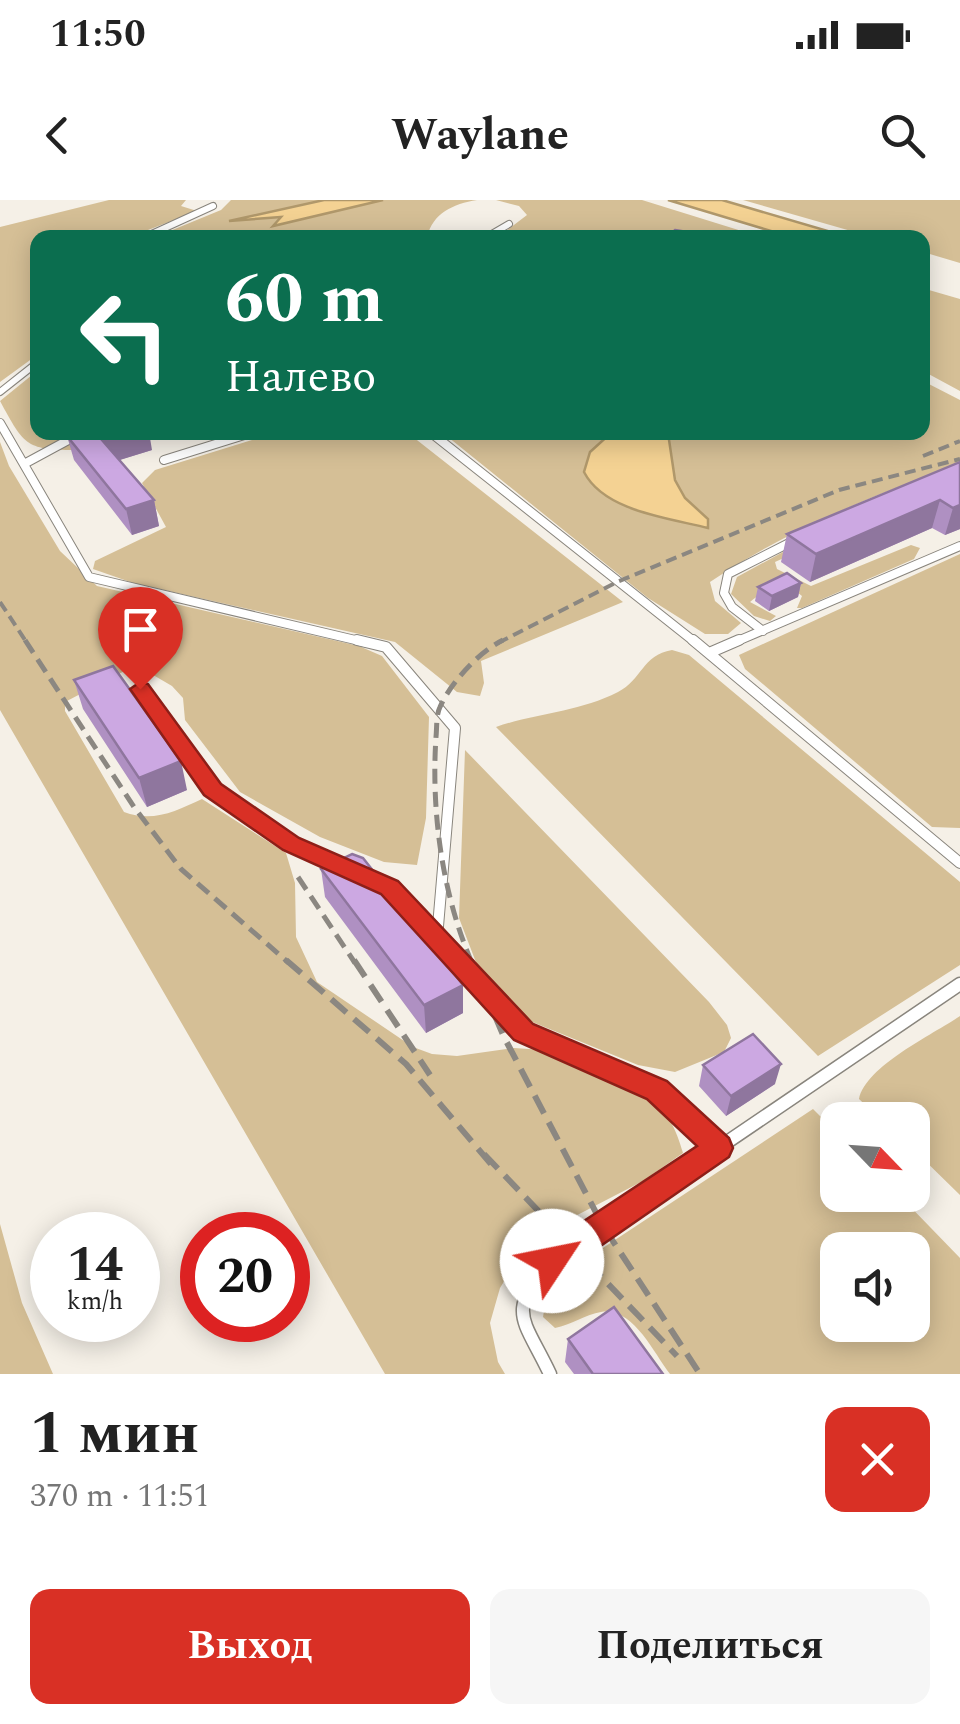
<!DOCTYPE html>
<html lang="ru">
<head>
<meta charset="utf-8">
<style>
  body { margin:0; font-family:Spectral,serif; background:#f6f6f6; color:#222; height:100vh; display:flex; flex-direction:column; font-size:38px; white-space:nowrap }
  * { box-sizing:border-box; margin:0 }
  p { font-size:32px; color:#767676 }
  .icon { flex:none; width:55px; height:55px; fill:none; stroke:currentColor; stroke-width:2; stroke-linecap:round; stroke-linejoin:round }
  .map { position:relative; height:1174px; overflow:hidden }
  .sheet { display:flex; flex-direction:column; background:#fff; flex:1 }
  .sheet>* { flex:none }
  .top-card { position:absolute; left:30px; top:30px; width:900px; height:210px; border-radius:20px; box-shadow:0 5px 25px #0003; background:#0b6e4f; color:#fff; overflow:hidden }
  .needle { width:65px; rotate:115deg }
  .tools { position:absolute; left:820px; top:902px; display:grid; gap:20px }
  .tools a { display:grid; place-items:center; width:110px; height:110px; border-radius:20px; background:#fff; box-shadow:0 5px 25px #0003; font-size:50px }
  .speed { position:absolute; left:30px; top:1012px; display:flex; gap:20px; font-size:50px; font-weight:700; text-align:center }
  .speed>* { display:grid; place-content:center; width:130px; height:130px; border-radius:50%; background:#fff; box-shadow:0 5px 25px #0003; line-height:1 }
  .speed small { font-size:25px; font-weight:400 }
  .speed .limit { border:15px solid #d22; background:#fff; color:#111 }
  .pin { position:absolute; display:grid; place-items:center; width:85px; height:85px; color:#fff; margin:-102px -42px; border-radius:50% 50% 50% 0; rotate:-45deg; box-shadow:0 0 10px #0007 }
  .pin .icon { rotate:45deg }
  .me { position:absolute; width:110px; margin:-55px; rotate:56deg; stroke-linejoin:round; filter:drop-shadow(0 0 8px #0008) }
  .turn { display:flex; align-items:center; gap:35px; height:210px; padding:0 30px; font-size:45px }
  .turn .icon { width:130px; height:130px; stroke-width:2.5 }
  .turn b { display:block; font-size:70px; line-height:85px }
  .round { display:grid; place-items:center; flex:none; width:105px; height:105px; border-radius:20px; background:#f6f6f6 }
  .headline { display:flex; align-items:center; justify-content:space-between; height:170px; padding:0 30px }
  h1 { font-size:60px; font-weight:700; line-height:75px }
  .cta { display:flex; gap:20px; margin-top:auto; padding:20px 30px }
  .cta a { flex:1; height:115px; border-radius:20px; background:#d93025; color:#fff; font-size:40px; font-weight:700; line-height:115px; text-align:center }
  .cta a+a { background:#f6f6f6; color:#222 }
  .status { display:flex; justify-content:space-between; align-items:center; height:70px; padding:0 50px; background:#fff; direction:ltr }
  .status svg { height:28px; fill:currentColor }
  header { display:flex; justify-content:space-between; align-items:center; height:130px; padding:0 30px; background:#fff; font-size:45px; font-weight:700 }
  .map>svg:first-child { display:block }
  .green { fill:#d5bf96; fill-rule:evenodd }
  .water { fill:#f4d293; stroke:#b0986b; stroke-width:2.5 }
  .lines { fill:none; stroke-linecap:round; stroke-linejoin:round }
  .service-far3-casing { stroke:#89857d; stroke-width:8 }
  .service-far2-casing { stroke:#89857d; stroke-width:10 }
  .service-far1-casing { stroke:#89857d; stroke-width:12 }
  .service-casing { stroke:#89857d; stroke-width:15 }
  .service-far3 { stroke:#fff; stroke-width:6 }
  .service-far2 { stroke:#fff; stroke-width:8 }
  .service-far1 { stroke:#fff; stroke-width:10 }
  .service { stroke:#fff; stroke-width:12 }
  .rail-far2 { stroke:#8b8781; stroke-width:4; stroke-dasharray:11 6; stroke-linecap:butt }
  .rail-far1 { stroke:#8b8781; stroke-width:5; stroke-dasharray:15 8; stroke-linecap:butt }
  .rail { stroke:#8b8781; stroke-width:6; stroke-dasharray:20 10; stroke-linecap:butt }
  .wall { fill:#af90c2 }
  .shaded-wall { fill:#8f769e }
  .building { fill:#cca8e2; stroke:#8f769e; stroke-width:2.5 }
  .route { fill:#d93025; stroke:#8d1f18; stroke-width:2.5 }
</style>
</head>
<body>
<div class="status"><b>11:50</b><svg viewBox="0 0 49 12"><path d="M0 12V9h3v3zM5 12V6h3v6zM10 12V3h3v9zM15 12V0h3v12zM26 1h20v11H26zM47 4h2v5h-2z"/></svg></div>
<header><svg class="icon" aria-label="back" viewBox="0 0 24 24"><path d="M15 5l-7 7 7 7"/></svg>Waylane<svg class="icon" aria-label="search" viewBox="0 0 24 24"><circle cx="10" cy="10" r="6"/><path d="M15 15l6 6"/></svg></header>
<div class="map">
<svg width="960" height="1174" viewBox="0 0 960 1174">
  <rect width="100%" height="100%" fill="#f5f0e7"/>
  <!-- green -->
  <path class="green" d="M109,0H186L181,6L197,11L130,37L38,38L37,155L0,182V27Z
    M231,0H477C453,4 433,13 427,37L153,38L221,10Z
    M496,0H642L761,37L686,33L665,38L498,37L527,15L519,6Z
    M743,0H960V63L923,52L922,38L872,37Z
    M922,88L960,99V191L923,171Z
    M37,171L38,232L96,233L80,250C26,250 25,247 0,201Z
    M923,181L960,200V264C871,296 789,329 710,382L715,401L741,423L728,434H705L648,398L443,233L922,232Z
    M275,233H408L623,402L481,461L484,483L480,496L457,492L395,442L133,383L93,369L95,361L166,327L142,283L155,270Z
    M0,242L9,266L60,351L97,386L359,446L382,456L429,517L426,618L417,665L384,662L320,637L240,592L185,520L183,498L172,486L136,465L65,502V511L124,612C153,623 176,611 202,599L286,653L295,683L296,737L317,782L413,847L432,854L457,856L514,848L544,850L645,895C667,910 676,928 683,953L643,981L529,1040L500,1088L490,1123L498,1162L505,1174H385L0,510Z
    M911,345L920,348L914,359L802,408H797L802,396C785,380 765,389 750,402L776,416L770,421L754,416L731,394L737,377L794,346L799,351L775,362L777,369L811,386Z
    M960,354V628L932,627L745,469L739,455Z
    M672,450L689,455L960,682V765L818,856L496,527C536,513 579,512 618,492C642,480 642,455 672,450Z
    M465,550L709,802L727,825L731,838L724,852L675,872L638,865L525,819L477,765L459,718Z
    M960,816V995L913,949L912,920H881L859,899C866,866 932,835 960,816Z
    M813,909L837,933L838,995H899L960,1058V1174H670C653,1152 633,1107 601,1112C586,1114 571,1125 555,1128L543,1117L546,1099L565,1073ZM838,1050H912V1125H838Z
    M0,1024L22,1103L53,1174H0Z"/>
  <!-- water -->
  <path class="water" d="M324,0H383L273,26L281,17L229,21Z
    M668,0H722L848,37H791Z
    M612,232L668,233L675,280L685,298L708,319V328C668,318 604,311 584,272L590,252Z"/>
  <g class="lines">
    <defs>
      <path id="service-far3" d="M143,38L213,6
        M485,38L509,24
        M0,192L38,162"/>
      <path id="service-far2" d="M0,223L89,377L368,443
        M430,232L696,443
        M164,260L254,232
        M24,264L72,238L92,232
        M763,431L732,407L724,393L728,374L797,339
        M733,443L960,346"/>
      <path id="service-far1" d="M357,440L386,447L455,528L437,738
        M693,440L960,663
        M709,453L739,440
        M140,489L213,590L291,644L345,668
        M375,681L389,688L459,763"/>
      <path id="service" d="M457,760L524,832L657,890L719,948
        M550,1174C523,1117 505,1113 552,1061L960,784"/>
    </defs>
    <!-- service-far3 casing -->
    <use href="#service-far3" class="service-far3-casing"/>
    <!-- service-far2 casing -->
    <use href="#service-far2" class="service-far2-casing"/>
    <!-- service-far1 casing -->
    <use href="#service-far1" class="service-far1-casing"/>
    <!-- service casing -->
    <use href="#service" class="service-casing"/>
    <!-- service-far3 -->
    <use href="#service-far3" class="service-far3"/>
    <!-- service-far2 -->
    <use href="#service-far2" class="service-far2"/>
    <!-- service-far1 -->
    <use href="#service-far1" class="service-far1"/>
    <!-- service -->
    <use href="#service" class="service"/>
    <!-- rail-far2 -->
    <path class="rail-far2" d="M923,256L960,241
      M0,402L27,443
      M498,443L617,382L839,290L960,259"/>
    <!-- rail-far1 -->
    <path class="rail-far1" d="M25,440L134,607L181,669L289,763
      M298,677L355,763
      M472,763C442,694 431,611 436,537C437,527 436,515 440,507C451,482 479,452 503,440"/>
    <!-- rail -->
    <path class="rail" d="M286,760L406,864L491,964
      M354,760L430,875
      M471,760L504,837L603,1026L700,1174
      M484,954L677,1156"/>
  </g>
  <!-- wall -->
  <path class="wall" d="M67,236L152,250L119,260L154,300L159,326L132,335L74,260Z
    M960,262V329L945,335L932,328L810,382L781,362L787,334Z
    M801,383L798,397L769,411L755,401L758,387Z
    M74,480L187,590L147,607L83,509Z
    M321,669L463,785V813L426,833L325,697Z
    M703,865L775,884L726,916L699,886Z
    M568,1139L663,1174H574L565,1162Z"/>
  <!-- shaded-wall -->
  <path class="shaded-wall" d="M124,232H149L152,250L107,264L101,239Z
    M154,300L159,326L132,335L126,309Z
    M940,300L932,328L810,382L816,354Z
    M960,305V329L945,335L953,308Z
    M801,383L798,397L769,411L772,396Z
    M181,561L187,590L147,607L139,578Z
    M463,785V813L426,833L424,805Z
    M781,864L775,884L726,916L731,896Z"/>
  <!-- building -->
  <path class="building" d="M675,30L693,33L689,38H666Z
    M78,232H124L101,239L154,300L126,309L67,236Z
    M960,262V305L953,308L940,300L816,354L787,334Z
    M787,373L801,383L772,396L758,387Z
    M113,466L181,561L139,578L74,480Z
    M352,654L363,658L463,785L424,805L321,669Z
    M753,834L781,864L731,896L703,865Z
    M614,1107L663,1174H593L568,1139Z"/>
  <!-- route -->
  <path class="route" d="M140,482L148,484L221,584L299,638L398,681L533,824L667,881L729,938L733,948L729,957L563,1072L552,1076L540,1072L536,1061L540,1050L697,946L647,899L514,840L381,694L283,650L204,595L130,489Z"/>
</svg>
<div class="tools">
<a><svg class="needle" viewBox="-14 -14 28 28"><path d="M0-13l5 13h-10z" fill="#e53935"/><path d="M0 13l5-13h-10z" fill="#767676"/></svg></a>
<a><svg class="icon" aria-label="sound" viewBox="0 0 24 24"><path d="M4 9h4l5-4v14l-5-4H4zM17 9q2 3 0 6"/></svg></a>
</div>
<div class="speed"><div>14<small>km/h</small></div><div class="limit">20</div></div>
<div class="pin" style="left:140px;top:489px;background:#d93025"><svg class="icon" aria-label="arrive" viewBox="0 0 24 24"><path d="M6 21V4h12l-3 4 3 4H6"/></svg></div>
<svg class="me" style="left:552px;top:1061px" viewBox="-20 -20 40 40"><circle r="19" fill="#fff"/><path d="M0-13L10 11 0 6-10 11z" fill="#d93025"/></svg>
<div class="top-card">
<div class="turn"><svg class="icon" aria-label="left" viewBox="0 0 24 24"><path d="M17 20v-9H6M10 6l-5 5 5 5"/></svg><div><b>60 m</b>Налево</div></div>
</div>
</div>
<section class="sheet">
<div class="headline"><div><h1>1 мин</h1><p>370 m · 11:51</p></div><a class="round" style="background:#d93025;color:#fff"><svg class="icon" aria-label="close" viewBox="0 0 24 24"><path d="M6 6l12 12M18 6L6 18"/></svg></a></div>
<div class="cta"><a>Выход</a><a>Поделиться</a></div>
</section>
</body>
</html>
